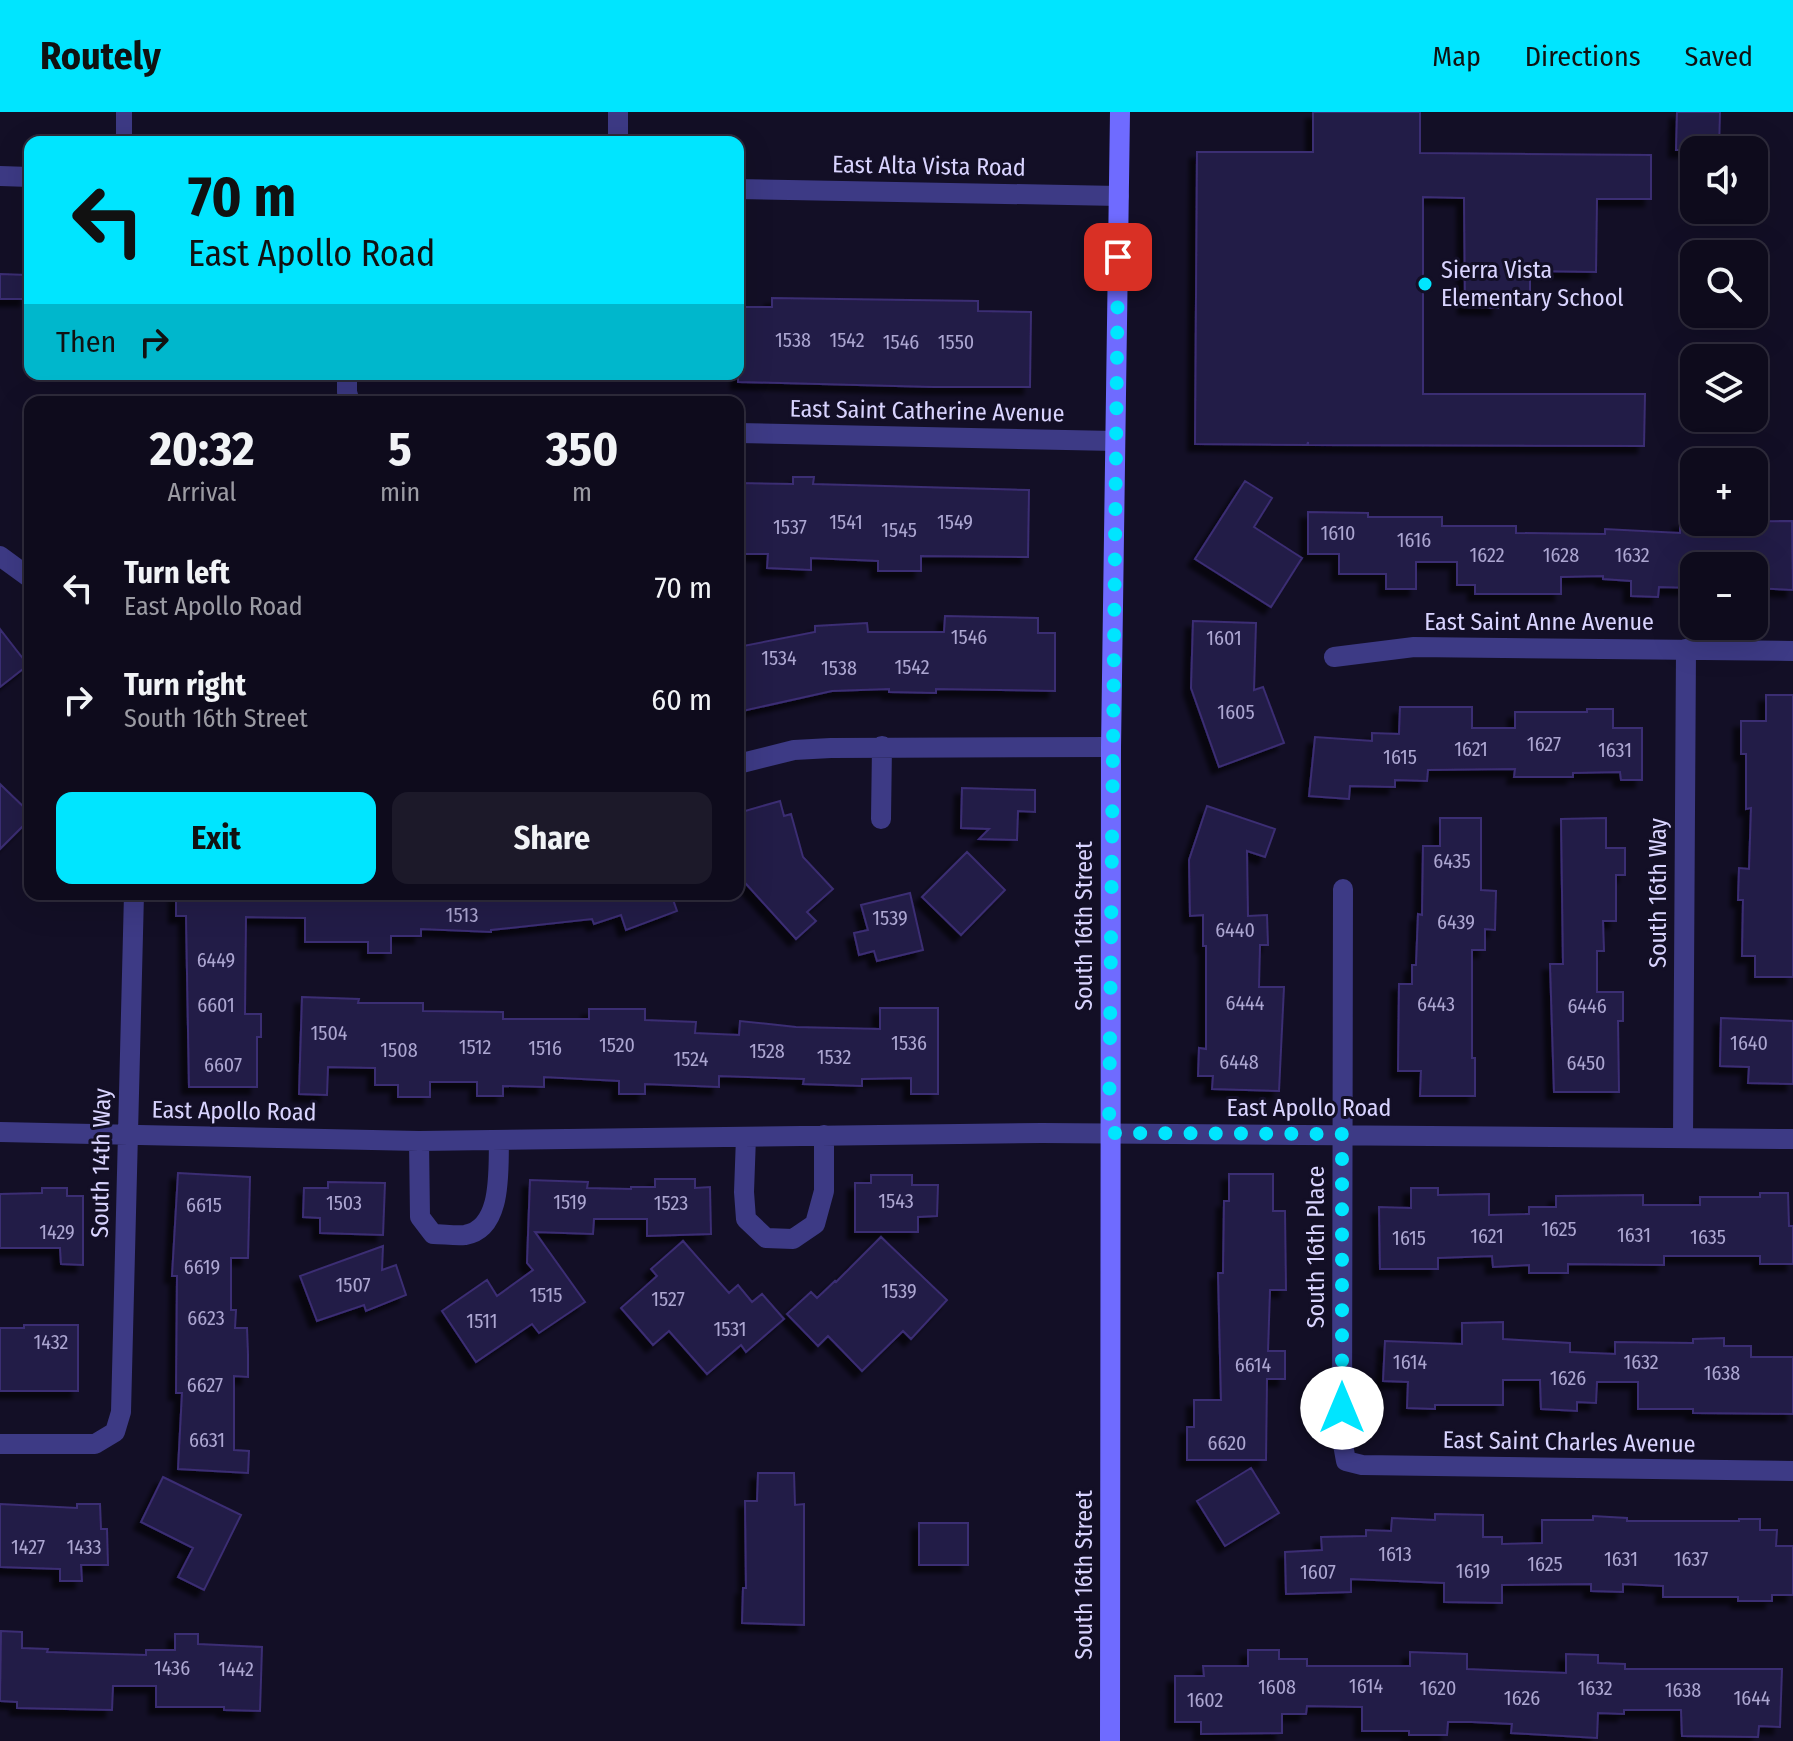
<!DOCTYPE html>
<html lang="en">
<head>
<meta charset="utf-8">
<style>
  body { margin:0; font-family:"Fira Sans Condensed",sans-serif; background:#1c1929; color:#f1f3f6; height:100vh; display:flex; flex-direction:column; font-size:30px; white-space:nowrap }
  * { box-sizing:border-box; margin:0 }
  p { font-size:26px; color:#9b9ba3 }
  .icon { flex:none; width:44px; height:44px; fill:none; stroke:currentColor; stroke-width:2; stroke-linecap:round; stroke-linejoin:round }
  .map { position:relative; flex:1; overflow:hidden }
  .sheet { position:absolute; left:24px; top:284px; width:720px; height:504px; display:flex; flex-direction:column; background:#0e0b1c; border-radius:16px; box-shadow:0 8px 32px #0002,0 0 0 2px #2e2b3b }
  .sheet>* { flex:none }
  .hud { position:absolute; left:24px; top:24px; width:720px; height:244px; border-radius:16px; box-shadow:0 8px 32px #0002,0 0 0 2px #2e2b3b; background:#00e5ff; color:#111; overflow:hidden }
  .tools { position:absolute; left:1680px; top:24px; display:grid; gap:16px }
  .tools a { display:grid; place-items:center; width:88px; height:88px; border-radius:16px; background:#0e0b1c; box-shadow:0 8px 32px #0002,0 0 0 2px #2e2b3b; font-size:40px }
  .pin { position:absolute; display:grid; place-items:center; width:68px; height:68px; color:#fff; margin:-34px; border-radius:16px; box-shadow:0 4px 12px #0006 }
  .me { position:absolute; width:88px; margin:-44px; rotate:0deg; stroke-linejoin:round; filter:drop-shadow(0 0 6px #0008) }
  .turn { display:flex; align-items:center; gap:28px; height:168px; padding:0 32px; font-size:36px }
  .turn .icon { width:104px; height:104px; stroke-width:2.5 }
  .turn b { display:block; font-size:56px; line-height:68px }
  .then { display:flex; align-items:center; height:76px; padding:0 32px; background:#0003; gap:16px; font-size:30px }
  .eta { display:flex; justify-content:space-evenly; align-items:center; height:136px; text-align:center }
  .eta b { font-size:48px; font-weight:700; line-height:56px }
  .action { display:flex; gap:16px; margin-top:auto; padding:16px 32px }
  .action a { flex:1; height:92px; border-radius:16px; background:#00e5ff; color:#111; font-size:32px; font-weight:700; line-height:92px; text-align:center }
  .action a+a { background:#1c1929; color:#f1f3f6 }
  ul { padding:0; list-style:none }
  li { display:flex; align-items:center; gap:24px; height:112px; padding:0 32px }
  li div { flex:1 }
  li b { display:block; font-size:30px }
  li em { font-style:normal }
  header { display:flex; align-items:center; gap:48px; box-sizing:border-box; height:112px; padding:0 40px; background:#00e5ff; color:#111 }
  header strong { font-size:38px }
  nav { display:flex; gap:44px; margin-inline-start:auto; font-size:28px }
  .map>svg:first-child { display:block }
  .building { fill:#241b47; stroke:#3b2d73; stroke-width:2; filter:url(#shadow) }
  .lines { fill:none; stroke-linecap:round; stroke-linejoin:round }
  .lane { stroke:#3d3a85; stroke-width:16 }
  .street { stroke:#3d3a85; stroke-width:20 }
  .secondary { stroke:#6f6bff; stroke-width:20 }
  .route { stroke:#00e5ff; stroke-width:14; stroke-dasharray:0 25.2 }
  .poi-dot { fill:#00e5ff; stroke:#130f26; stroke-width:3 }
  .labels { text-anchor:middle; stroke-width:6; stroke-linejoin:round; paint-order:stroke }
  .number-label { font-size:20px; fill:#aca6d1 }
  .street-label { font-size:24px; fill:#d9d4ff; stroke:#130f26 }
  .poi-label { font-size:24px; fill:#d9d4ff; stroke:#130f26; text-anchor:start }
</style>
</head>
<body>
<header>
<strong>Routely</strong>
<nav><a>Map</a><a>Directions</a><a>Saved</a></nav>
</header>
<div class="map">
<svg width="1793" height="1629" viewBox="0 0 1793 1629">
  <defs>
    <filter id="shadow"><feDropShadow dx="-7" dy="7" stdDeviation="2" flood-color="#0009"/></filter>
  </defs>
  <rect width="100%" height="100%" fill="#130f26"/>
  <!-- building -->
  <path class="building" d="M1313,0H1420V41L1651,43V87H1597L1596,160L1530,159V184H1499L1498,196L1465,195L1464,86L1423,85V282H1645L1644,334L1308,333V330L1307,333L1195,332L1197,40H1313Z
    M1677,0H1720L1719,38H1676Z
    M0,162L27,163V187H0Z
    M772,186L978,189V199L1031,200L1030,275H933L738,270V195H772Z
    M793,365H814L813,372L1029,378L1028,445L921,444V459H878V449L811,446V458L767,456L768,442H738V371L793,372Z
    M1245,369L1272,386L1254,415L1302,446L1271,495L1195,447Z
    M1308,400L1368,401V405H1442V414H1516V421L1605,422V417L1680,421V410L1792,409L1793,478L1754,476V454H1694V476L1659,475L1658,485L1631,484V469L1603,467V464L1561,465V482H1475V473H1457V450H1416V477H1386V462H1339V442H1308Z
    M945,504L1038,506V521H1055V579L936,577V581L889,580V577L832,579L738,600V535L815,520V514L867,511L868,520H944Z
    M1193,509L1256,511L1254,578L1263,575L1284,631L1219,655L1191,576Z
    M0,517L28,553L0,575Z
    M1766,583H1793V865H1755V844H1742L1743,788H1738L1739,756L1749,757L1751,696L1746,697V642H1741V609H1766Z
    M1400,595H1472V616H1515V600H1587V597H1613V616H1642V668H1621L1620,660L1573,661V665H1514L1515,657L1428,658L1427,669L1395,668V675L1350,674L1349,687L1309,684L1315,625L1372,629V621L1399,622Z
    M0,672L30,701V707L0,737Z
    M962,676L1035,678V700L1018,699L1017,728L979,727L989,717L961,716Z
    M780,689L784,704L791,702L803,745L833,777L807,800L816,809L796,827L738,763V701Z
    M1207,694L1275,717L1265,745L1247,739L1248,804L1267,803L1268,833H1260L1259,875H1284L1279,979L1212,977L1213,964H1198L1199,936L1206,937V834H1203V803L1190,804L1189,748Z
    M1440,706H1481V778L1496,779L1495,818L1485,817V838H1472V946H1475V984H1420L1421,959H1398L1399,872H1412V853H1416L1418,802L1422,803L1423,734H1440Z
    M1606,706V736H1625V763H1616V809H1603L1604,839H1597V880H1623V909H1618L1619,980H1554L1550,852H1563L1561,707Z
    M967,740L1005,778L961,823L922,785Z
    M910,781L923,838L877,849L874,839L859,843L854,821L868,818L861,793Z
    M176,782H546V786L582,782H671L677,799L626,818L621,803L594,812L592,807L491,818V820L421,817V824H391V841H368V830H305V806L246,805L245,902H261V925H257V975H189L186,804H176Z
    M302,885L359,887L358,891H423V899L503,900V907H589V897H645V908L696,910L695,921L739,923L740,909L796,915L880,917V896H938V982H911V966L862,967V974L803,972L804,967L719,964V975L645,972V982H619V969L544,965V975L503,974V984H477V970H430V985H398V973H375V956L328,955L327,983L299,982Z
    M1721,906L1793,909V972L1748,971L1749,955L1720,954Z
    M178,1061L250,1065L248,1146H231V1198H236L235,1216H247L248,1242V1265L234,1264V1338L249,1339L248,1361L178,1357L182,1281H176L177,1164H172Z
    M1229,1062H1273V1099H1285L1286,1178H1270L1268,1239H1285V1267H1267L1266,1348H1187V1315H1194V1288H1221L1218,1161H1223L1224,1089H1229Z
    M871,1063H912V1073H938L937,1104L918,1105V1120H855V1071H871Z
    M655,1067H695V1076L710,1075L711,1122L647,1124V1107H594L593,1122L535,1120L585,1190L539,1221L532,1212L476,1250L442,1199L487,1168L497,1184L533,1158L527,1151L530,1068L588,1070L587,1076L631,1077V1075H655Z
    M328,1070L385,1071L383,1123L320,1121V1106L303,1105L304,1076H328Z
    M42,1076H67V1084H83V1153L61,1152L60,1136H0V1082L42,1081Z
    M1411,1076H1438V1083L1489,1082V1103L1529,1102V1095H1556V1084L1643,1083V1093H1700V1085H1760V1081H1788L1789,1114H1793V1152H1760V1144H1664V1153L1568,1152V1161H1529V1153L1493,1155L1492,1144L1438,1146V1157H1380L1379,1095L1411,1096Z
    M881,1125L947,1188L911,1227L903,1219L862,1259L828,1224L818,1234L787,1202L811,1180L817,1186L835,1169L836,1170Z
    M683,1129L729,1181L738,1173L752,1190L762,1182L784,1207L746,1240L741,1233L707,1262L669,1219L653,1233L621,1196L657,1164L651,1157Z
    M383,1134L382,1158L396,1153L406,1183L366,1199L364,1193L317,1209L300,1164Z
    M1503,1210V1227L1570,1231V1240L1615,1242V1230L1693,1231V1227L1724,1226V1234H1751V1245H1793V1302L1693,1301V1297H1638V1270H1597L1596,1291L1577,1290V1299L1541,1297L1540,1268H1503V1293H1435V1297L1407,1296L1408,1270L1383,1269L1385,1229L1462,1232V1211Z
    M24,1213H78V1279H0V1216H24Z
    M1251,1356L1279,1401L1225,1434L1197,1389Z
    M758,1361H794L795,1393L804,1392V1513L742,1511L743,1476H746L745,1389H757Z
    M163,1365L241,1403L204,1478L178,1465L193,1436L141,1410Z
    M0,1392L77,1396V1392H100L101,1417H107L108,1453H81L82,1469H60V1457L0,1455Z
    M1435,1402L1483,1403V1425H1502V1432L1542,1431V1408H1593V1404L1627,1406V1409H1739V1407H1760V1418H1777L1776,1434H1793V1483H1772V1489H1738V1485H1663V1474L1623,1472V1480L1591,1479V1472L1502,1473V1491L1444,1490V1471L1351,1467V1480L1286,1482L1285,1440L1322,1438L1321,1425L1366,1424V1418L1391,1419L1392,1406L1435,1408Z
    M919,1411H968V1453H919Z
    M1,1519L22,1520V1536L48,1537L47,1540L146,1543V1538H175V1522H198V1532L262,1535L260,1599L224,1598V1595H156V1574H113L112,1598L17,1596V1590L0,1589Z
    M1248,1538H1279V1547H1307V1554H1410V1540L1467,1542V1557L1566,1561V1542L1598,1543V1551L1625,1552V1557H1782L1780,1615L1759,1614L1758,1625L1682,1624L1681,1598H1624V1602L1598,1601L1597,1626L1511,1621L1512,1612L1472,1610H1448L1447,1623H1409V1619H1362V1595L1307,1594L1306,1602H1282V1621L1201,1622V1610H1175V1564H1204L1203,1554H1248Z"/>
  <g class="lines">
    <!-- lane -->
    <path class="lane" d="M124,30V0"/>
    <!-- street -->
    <path class="street" d="M618,30V0
      M0,64L30,65
      M738,77L1119,84
      M347,262V280L350,290
      M738,321L1115,329
      M0,444L30,466
      M1334,545L1414,535L1793,539
      M738,652L794,638L831,636L1111,635
      M881,707L882,634
      M1343,777L1342,1327L1346,1349L1362,1353L1793,1359
      M0,1020L419,1029L1042,1021L1793,1027
      M746,1025L744,1080L746,1107L766,1126L793,1127L815,1112L824,1079V1023
      M1683,1026L1686,537
      M419,1029L420,1105L433,1122C443,1122 455,1124 465,1123C503,1117 498,1057 499,1030
      M0,1332H95L115,1320L121,1300L134,782"/>
    <!-- secondary -->
    <path class="secondary" d="M1110,1629L1111,635L1120,0"/>
  </g>
  <g class="lines">
    <!-- route -->
    <path class="route" d="M1118,145L1109,1021L1342,1022V1296"/>
  </g>
  <!-- markers -->
  <circle class="poi-dot" cx="1425" cy="172" r="8"/>
  <g class="labels">
    <!-- number labels -->
    <g class="number-label">
      <text x="793" y="235">1538</text>
      <text x="847" y="235">1542</text>
      <text x="901" y="237">1546</text>
      <text x="956" y="237">1550</text>
      <text x="846" y="417">1541</text>
      <text x="955" y="417">1549</text>
      <text x="790" y="422">1537</text>
      <text x="899" y="425">1545</text>
      <text x="1338" y="428">1610</text>
      <text x="1414" y="435">1616</text>
      <text x="1487" y="450">1622</text>
      <text x="1561" y="450">1628</text>
      <text x="1632" y="450">1632</text>
      <text x="969" y="532">1546</text>
      <text x="1224" y="533">1601</text>
      <text x="779" y="553">1534</text>
      <text x="912" y="562">1542</text>
      <text x="839" y="563">1538</text>
      <text x="1236" y="607">1605</text>
      <text x="1544" y="639">1627</text>
      <text x="1471" y="644">1621</text>
      <text x="1615" y="645">1631</text>
      <text x="1400" y="652">1615</text>
      <text x="1452" y="756">6435</text>
      <text x="462" y="810">1513</text>
      <text x="890" y="813">1539</text>
      <text x="1456" y="817">6439</text>
      <text x="1235" y="825">6440</text>
      <text x="216" y="855">6449</text>
      <text x="1245" y="898">6444</text>
      <text x="1436" y="899">6443</text>
      <text x="216" y="900">6601</text>
      <text x="1587" y="901">6446</text>
      <text x="329" y="928">1504</text>
      <text x="909" y="938">1536</text>
      <text x="1749" y="938">1640</text>
      <text x="617" y="940">1520</text>
      <text x="475" y="942">1512</text>
      <text x="545" y="943">1516</text>
      <text x="399" y="945">1508</text>
      <text x="767" y="946">1528</text>
      <text x="834" y="952">1532</text>
      <text x="691" y="954">1524</text>
      <text x="1239" y="957">6448</text>
      <text x="1586" y="958">6450</text>
      <text x="223" y="960">6607</text>
      <text x="896" y="1096">1543</text>
      <text x="570" y="1097">1519</text>
      <text x="344" y="1098">1503</text>
      <text x="671" y="1098">1523</text>
      <text x="204" y="1100">6615</text>
      <text x="1559" y="1124">1625</text>
      <text x="57" y="1127">1429</text>
      <text x="1634" y="1130">1631</text>
      <text x="1487" y="1131">1621</text>
      <text x="1708" y="1132">1635</text>
      <text x="1409" y="1133">1615</text>
      <text x="202" y="1162">6619</text>
      <text x="353" y="1180">1507</text>
      <text x="899" y="1186">1539</text>
      <text x="546" y="1190">1515</text>
      <text x="668" y="1194">1527</text>
      <text x="206" y="1213">6623</text>
      <text x="482" y="1216">1511</text>
      <text x="730" y="1224">1531</text>
      <text x="51" y="1237">1432</text>
      <text x="1410" y="1257">1614</text>
      <text x="1641" y="1257">1632</text>
      <text x="1253" y="1260">6614</text>
      <text x="1722" y="1268">1638</text>
      <text x="1568" y="1273">1626</text>
      <text x="205" y="1280">6627</text>
      <text x="207" y="1335">6631</text>
      <text x="1227" y="1338">6620</text>
      <text x="28" y="1442">1427</text>
      <text x="84" y="1442">1433</text>
      <text x="1395" y="1449">1613</text>
      <text x="1621" y="1454">1631</text>
      <text x="1691" y="1454">1637</text>
      <text x="1545" y="1459">1625</text>
      <text x="1473" y="1466">1619</text>
      <text x="1318" y="1467">1607</text>
      <text x="172" y="1563">1436</text>
      <text x="236" y="1564">1442</text>
      <text x="1366" y="1581">1614</text>
      <text x="1277" y="1582">1608</text>
      <text x="1438" y="1583">1620</text>
      <text x="1595" y="1583">1632</text>
      <text x="1683" y="1585">1638</text>
      <text x="1522" y="1593">1626</text>
      <text x="1752" y="1593">1644</text>
      <text x="1205" y="1595">1602</text>
    </g>
    <!-- street labels -->
    <g class="street-label">
      <text transform="translate(929 54) rotate(1)" y="8">East Alta Vista Road</text>
      <text transform="translate(927 299) rotate(1)" y="8">East Saint Catherine Avenue</text>
      <text x="1539" y="518">East Saint Anne Avenue</text>
      <text transform="translate(1658 781) rotate(-90)" y="8">South 16th Way</text>
      <text transform="translate(1084 814) rotate(-90)" y="8">South 16th Street</text>
      <text x="1309" y="1004">East Apollo Road</text>
      <text transform="translate(234 999) rotate(1)" y="8">East Apollo Road</text>
      <text transform="translate(101 1051) rotate(-89)" y="8">South 14th Way</text>
      <text transform="translate(1316 1135) rotate(-90)" y="8">South 16th Place</text>
      <text transform="translate(1569 1330) rotate(1)" y="8">East Saint Charles Avenue</text>
      <text transform="translate(1084 1463) rotate(-90)" y="8">South 16th Street</text>
    </g>
    <!-- poi labels -->
    <g class="poi-label">
      <text x="1441" y="166">Sierra Vista<tspan x="1441" dy="28">Elementary School</tspan></text>
    </g>
  </g>
</svg>
<div class="tools">
<a><svg class="icon" aria-label="sound" viewBox="0 0 24 24"><path d="M4 9h4l5-4v14l-5-4H4zM17 9q2 3 0 6"/></svg></a>
<a><svg class="icon" aria-label="search" viewBox="0 0 24 24"><circle cx="10" cy="10" r="6"/><path d="M15 15l6 6"/></svg></a>
<a><svg class="icon" aria-label="layers" viewBox="0 0 24 24"><path d="M12 4l9 5-9 5-9-5zM3 14l9 5 9-5"/></svg></a>
<a>+</a>
<a>−</a>
</div>
<div class="pin" style="left:1118px;top:145px;background:#d93025"><svg class="icon" aria-label="arrive" viewBox="0 0 24 24"><path d="M6 21V4h12l-3 4 3 4H6"/></svg></div>
<svg class="me" style="left:1342px;top:1296px" viewBox="-20 -20 40 40"><circle r="19" fill="#fff"/><path d="M0-13L10 11 0 6-10 11z" fill="#00e5ff"/></svg>
<div class="hud">
<div class="turn"><svg class="icon" aria-label="left" viewBox="0 0 24 24"><path d="M17 20v-9H6M10 6l-5 5 5 5"/></svg><div><b>70 m</b>East Apollo Road</div></div>
<div class="then">Then<svg class="icon" aria-label="right" viewBox="0 0 24 24"><path d="M7 20v-9h11M14 6l5 5-5 5"/></svg></div>
</div>
<section class="sheet">
<div class="eta">
<div><b>20:32</b><p>Arrival</p></div>
<div><b>5</b><p>min</p></div>
<div><b>350</b><p>m</p></div>
</div>
<ul>
<li><svg class="icon" aria-label="left" viewBox="0 0 24 24"><path d="M17 20v-9H6M10 6l-5 5 5 5"/></svg><div><b>Turn left</b><p>East Apollo Road</p></div><em>70 m</em></li>
<li><svg class="icon" aria-label="right" viewBox="0 0 24 24"><path d="M7 20v-9h11M14 6l5 5-5 5"/></svg><div><b>Turn right</b><p>South 16th Street</p></div><em>60 m</em></li>
</ul>
<div class="action"><a>Exit</a><a>Share</a></div>
</section>
</div>
</body>
</html>
